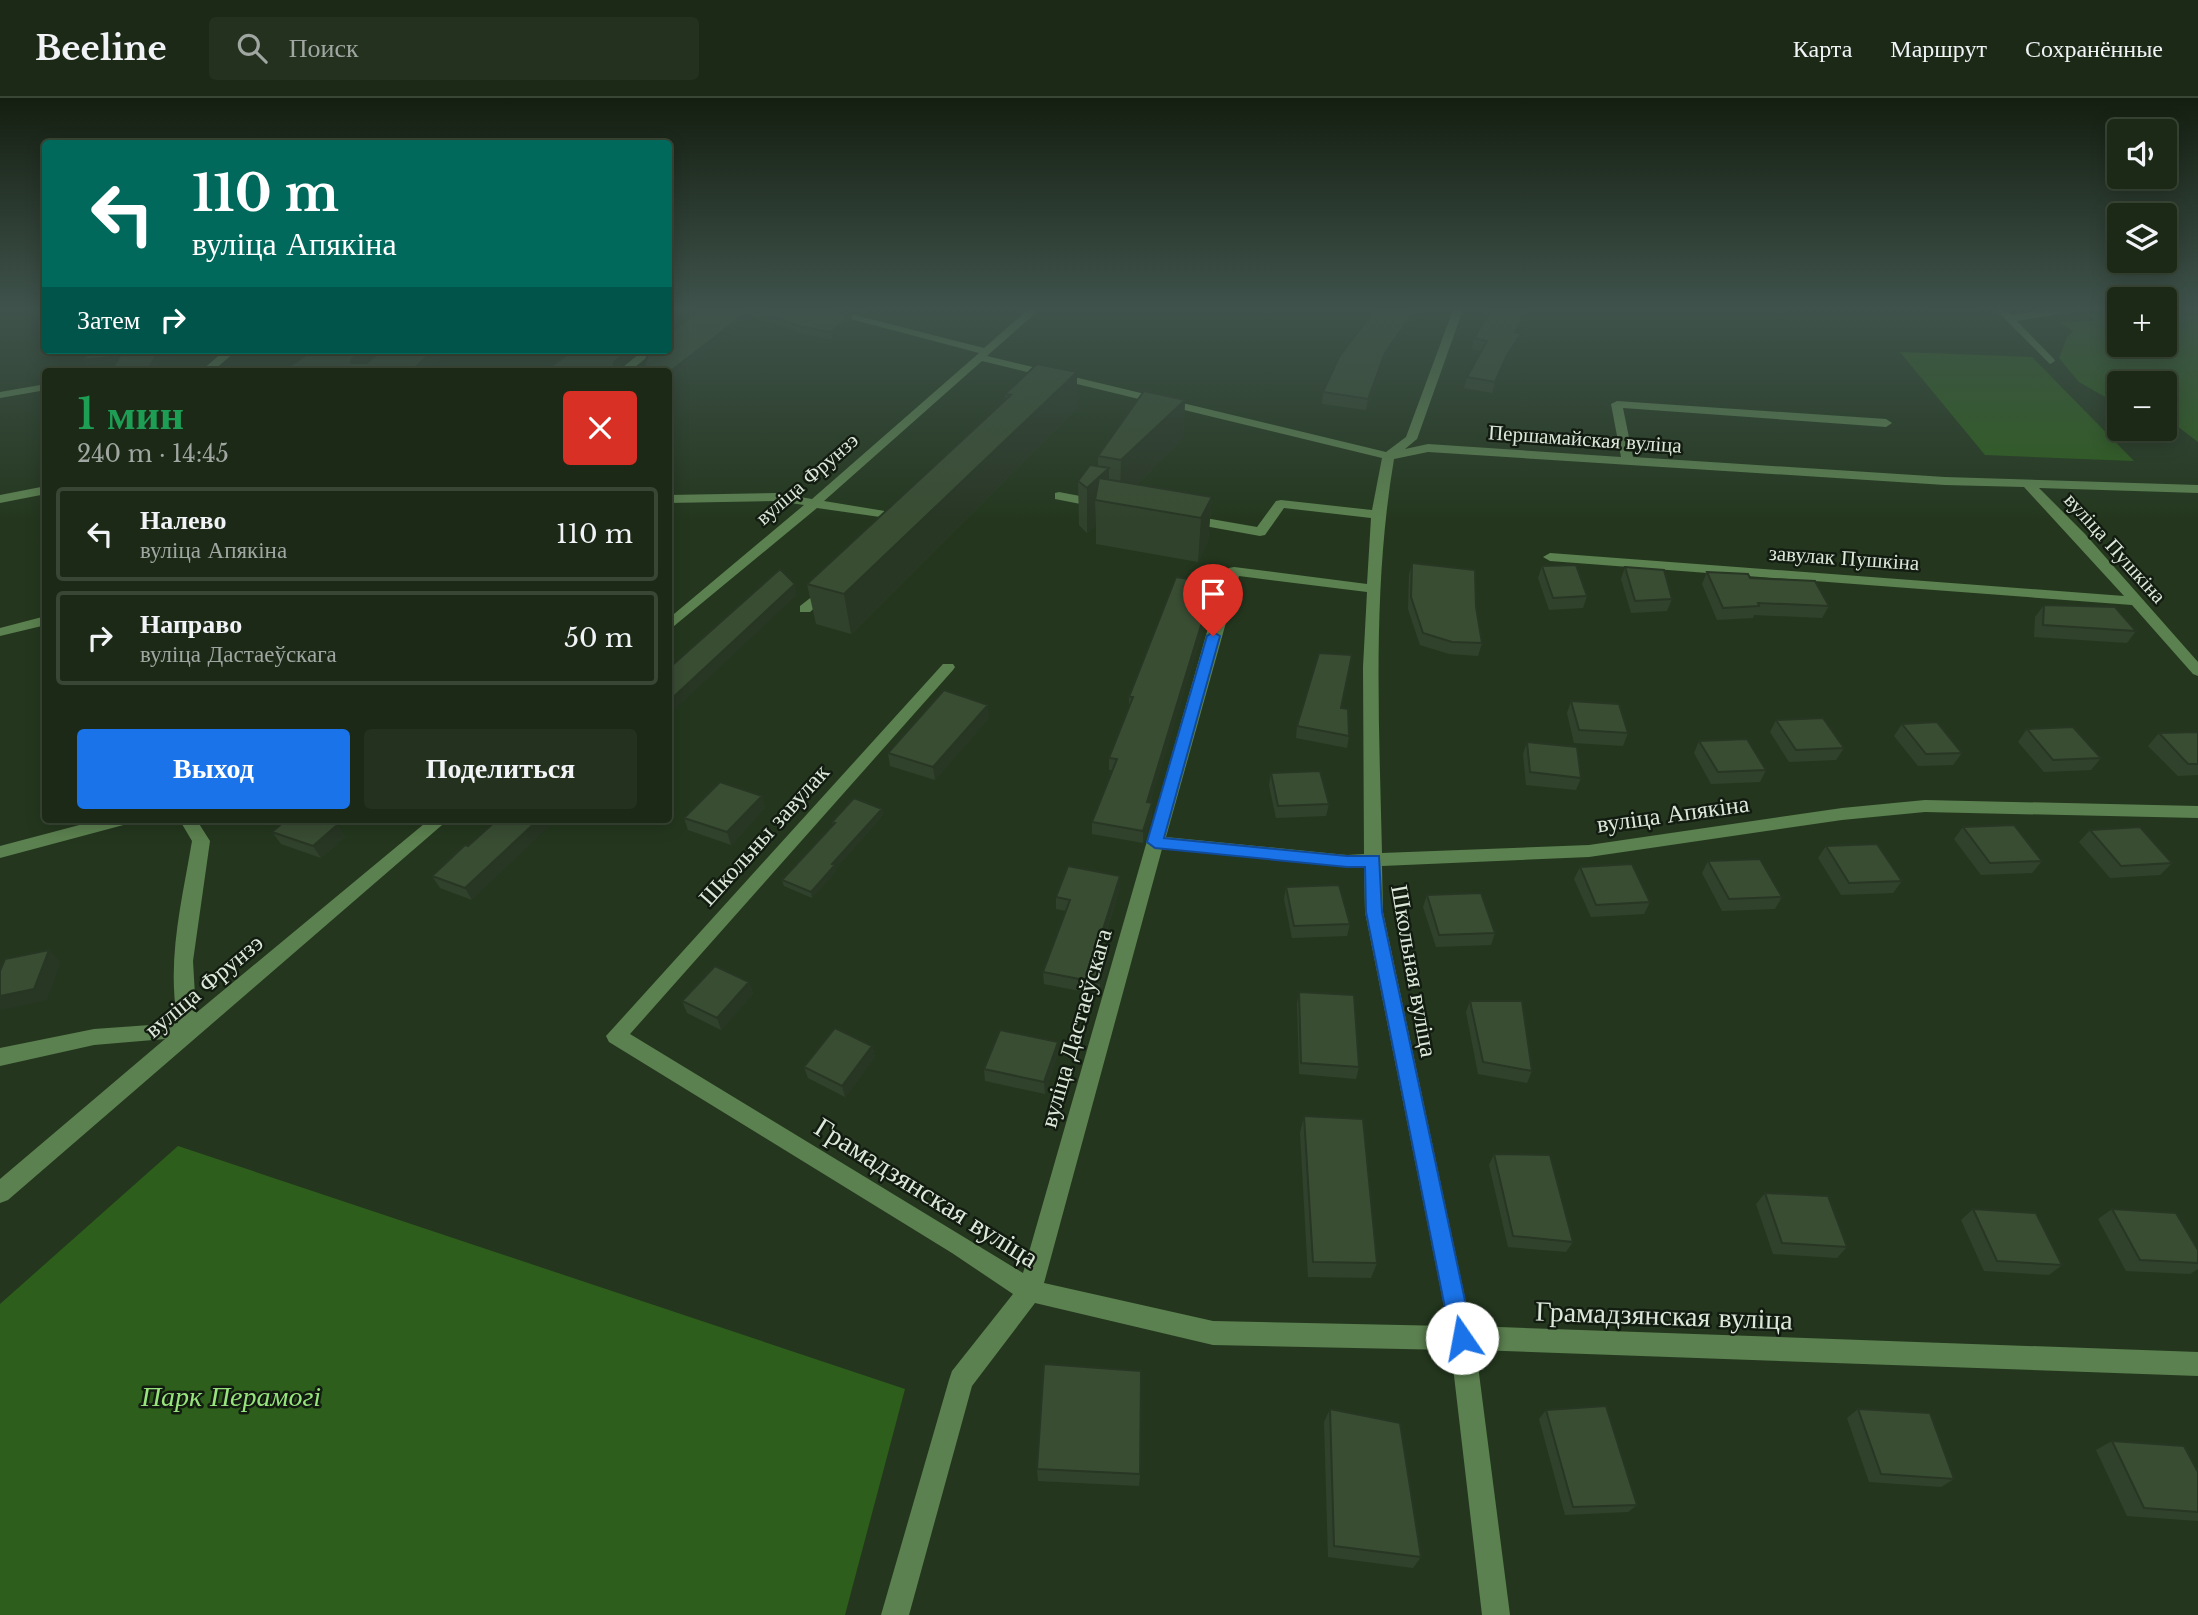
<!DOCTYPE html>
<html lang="ru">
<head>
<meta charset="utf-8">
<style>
  body { margin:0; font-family:"Libre Baskerville",serif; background:#24311f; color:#f1f3f6; height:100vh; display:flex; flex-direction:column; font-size:26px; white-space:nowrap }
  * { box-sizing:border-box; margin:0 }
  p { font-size:23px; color:#a0a6a1 }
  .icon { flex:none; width:38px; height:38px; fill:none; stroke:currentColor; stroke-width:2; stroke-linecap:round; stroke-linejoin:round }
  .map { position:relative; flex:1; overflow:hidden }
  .panel { position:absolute; left:42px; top:270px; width:630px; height:455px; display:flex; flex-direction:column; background:#1b2916; border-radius:7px; box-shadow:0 4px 18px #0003,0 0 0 2px #394535 }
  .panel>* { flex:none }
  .hud { position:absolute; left:42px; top:42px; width:630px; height:214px; border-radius:7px; box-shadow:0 4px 18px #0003,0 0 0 2px #394535; background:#00695c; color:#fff; overflow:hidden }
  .buttons { position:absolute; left:2107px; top:21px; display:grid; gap:14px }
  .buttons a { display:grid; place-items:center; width:70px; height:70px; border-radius:7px; background:#1b2916; box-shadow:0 4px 18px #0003,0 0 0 2px #394535; font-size:35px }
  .pin { position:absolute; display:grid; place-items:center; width:60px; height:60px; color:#fff; margin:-72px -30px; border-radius:50% 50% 50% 0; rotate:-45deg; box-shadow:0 0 7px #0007 }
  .pin .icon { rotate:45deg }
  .me { position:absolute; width:77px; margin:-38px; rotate:348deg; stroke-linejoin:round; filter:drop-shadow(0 0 5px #0008) }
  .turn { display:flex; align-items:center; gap:24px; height:147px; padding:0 35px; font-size:32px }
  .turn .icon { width:91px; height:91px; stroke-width:2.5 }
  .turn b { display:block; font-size:49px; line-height:60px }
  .then { display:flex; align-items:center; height:66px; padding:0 35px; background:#0003; gap:14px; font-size:26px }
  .round { display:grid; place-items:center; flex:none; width:74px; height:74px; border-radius:7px; background:#24311f }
  .headline { display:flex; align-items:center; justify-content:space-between; height:119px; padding:0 35px }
  h1 { font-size:42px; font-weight:600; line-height:52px; color:#1e9e55 }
  .action { display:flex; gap:14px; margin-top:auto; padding:14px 35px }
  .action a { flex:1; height:80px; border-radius:7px; background:#1a73e8; color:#fff; font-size:28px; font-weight:600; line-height:80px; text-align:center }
  .action a+a { background:#24311f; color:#f1f3f6 }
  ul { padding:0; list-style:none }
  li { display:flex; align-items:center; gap:21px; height:94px; margin:0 14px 10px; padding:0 21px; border:4px solid #394535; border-radius:7px }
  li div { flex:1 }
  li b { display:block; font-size:26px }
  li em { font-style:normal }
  header { display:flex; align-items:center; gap:42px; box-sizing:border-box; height:98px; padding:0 35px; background:#1b2916; border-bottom:2px solid #394535 }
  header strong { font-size:33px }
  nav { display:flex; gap:38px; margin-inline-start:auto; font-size:24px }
  .search { width:490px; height:63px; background:#24311f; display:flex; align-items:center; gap:18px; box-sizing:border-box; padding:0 24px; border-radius:7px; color:#a0a6a1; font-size:26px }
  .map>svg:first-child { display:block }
  .green { fill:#2d5e1b }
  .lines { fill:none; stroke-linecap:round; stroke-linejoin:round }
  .minor { fill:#5c8150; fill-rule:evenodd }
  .wall { fill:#31422c }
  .shaded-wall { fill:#283624 }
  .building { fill:#394d33; stroke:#283624; stroke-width:2 }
  .route { fill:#1a73e8; stroke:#114b97; stroke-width:2 }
  .labels { text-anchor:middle; stroke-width:5; stroke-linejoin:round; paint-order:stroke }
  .far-street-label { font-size:21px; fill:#dce8d9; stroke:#131c11 }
  .street-label { font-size:24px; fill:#dce8d9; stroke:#131c11 }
  .near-street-label { font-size:28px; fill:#dce8d9; stroke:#131c11 }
  .near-park-label { font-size:28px; font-style:italic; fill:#97e47d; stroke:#131c11 }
</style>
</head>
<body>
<header>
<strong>Beeline</strong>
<div class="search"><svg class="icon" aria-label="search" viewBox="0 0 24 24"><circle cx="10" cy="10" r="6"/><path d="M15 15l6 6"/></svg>Поиск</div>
<nav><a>Карта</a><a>Маршрут</a><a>Сохранённые</a></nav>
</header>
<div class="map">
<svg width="2198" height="1517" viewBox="0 0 2198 1517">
  <rect width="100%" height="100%" fill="#24371e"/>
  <!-- green -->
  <path class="green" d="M2089,216H2119V247H2165V217L2198,218V344L2177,328L2165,324V285H2119V307L2079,284L2059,260L2067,239L2073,233L2059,224L2095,223Z
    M1900,254L2032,259L2134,363L1985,357Z
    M178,1048L905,1291L845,1517H0V1206Z"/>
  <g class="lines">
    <!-- minor -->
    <path class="minor" d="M805,209H823L984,250L1031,209H1042L987,258L1386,354L1406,339L1454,209H1464L1417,341L1405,351L1428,346L1621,359L1611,306L1617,303L1886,321L1892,325L1886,329L1623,310L1633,359L1945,379L2198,387V395L2039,390L2085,436L2198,564V578L2193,576L2132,507L1550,463L1543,459L1550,455L2124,498L2024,389L1945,387L1428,354L1394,361C1372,491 1379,623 1382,755L1589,747L1842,710L1925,702L2198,708V720L1925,714L1842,722L1589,759L1382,768L1383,814L1471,1228L2198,1254V1278L1476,1252L1510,1517H1482L1451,1252L1213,1247L1035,1205L972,1288L909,1517H881L949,1282L952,1273L1013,1196L952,1155L609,944L606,938L943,566H953L955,569L953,572L630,936L1023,1175L1221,485L1229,470L1234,469L1367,486L1371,420L1284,410L1265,437L1260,438L1188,425L1182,421L1188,417L1257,429L1276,403L1281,402L1372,412L1382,360L982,263L824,403L903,416L909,420L908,423L817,410L668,533V521L804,407L777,403L668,405V397L777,395L812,401L979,255ZM1239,478L1367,494L1363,569L1364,756L1347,757L1166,739ZM1162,751L1347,769H1364L1365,814L1448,1228L1213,1223L1044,1185Z
      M1993,209H2004L2012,217L2068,209H2097L2017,223L2054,261L2055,263L2050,266Z
      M225,252H237L213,273H201Z
      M644,252H656L630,273H618Z
      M46,286V292L0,300V294Z
      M46,388V396L0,405V397Z
      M1059,394L1101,402L1107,406L1101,410L1055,401V395Z
      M828,486L835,490L833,493L810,514H800V508Z
      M46,518V527L0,538V530Z
      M102,721H133L131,725L0,760V748Z
      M179,721H196L210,743L193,863L196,915L430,721H449L8,1102L0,1105V1081L165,941L94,947L0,968V950L94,931L178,925C166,864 182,803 192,743Z"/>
  </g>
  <!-- wall -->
  <path class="wall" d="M705,209H821L851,217L852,224L832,241L803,236L752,218Z
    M835,209H870L862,216Z
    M1377,209H1423L1383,265L1366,312L1322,306L1323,294Z
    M1927,209H1982L1979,215H1933Z
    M1527,218L1517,235L1518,246L1504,268L1492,295L1464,290L1467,279L1481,253L1472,251L1474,240Z
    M1077,274V310L851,536L816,526L807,486L1006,303L1005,296Z
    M1185,302L1183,341L1137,386L1212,399L1208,443L1198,464L1096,446V427L1087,435L1079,427L1078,383L1098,368V358Z
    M1412,465L1476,509L1482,545L1478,558L1449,556L1420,547L1408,511L1409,477Z
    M1542,468L1587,498L1583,510L1549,512L1538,480Z
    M1625,469L1672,501L1667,513L1631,515L1621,481Z
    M1707,474L1750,480L1829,508L1822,520L1754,517L1753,520L1717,522L1702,486Z
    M1214,485V497L1150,705L1152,717L1143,745L1092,736V724L1112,672H1109V660L1129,610V599Z
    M2044,507L2136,533L2127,545L2034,539L2035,519Z
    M1571,603L1628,635L1623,648L1574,645L1567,615Z
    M1341,610L1349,638L1347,650L1296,640L1297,628Z
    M989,620L935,682L890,668L888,655Z
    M1776,622L1844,650L1836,662L1789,664L1770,634Z
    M1902,626L1962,655L1953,667L1918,668L1894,638Z
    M2027,631L2101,660L2091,672L2044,674L2018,644Z
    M2198,634V677L2178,678L2148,648L2159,635Z
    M1699,643L1766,672L1760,684L1711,686L1694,655Z
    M1527,644L1581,680L1576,692L1526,687L1523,656Z
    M1271,675L1329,706L1326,718L1276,720L1269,687Z
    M762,698L765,710L731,747L688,732L684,720Z
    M882,711L883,717L836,770V773L812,800L784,788L782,782L833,728L832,724Z
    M337,727L345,739L321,760L281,746L272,734Z
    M1963,729L2042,763L2032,775L1981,777L1954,741Z
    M2090,732L2172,765L2160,777L2110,780L2079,744Z
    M465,747L472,802L440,790L432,778Z
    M1826,748L1902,783L1893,795L1841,797L1818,760Z
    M1708,763L1782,799L1775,811L1722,813L1702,775Z
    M1580,769L1650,804L1644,816L1591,819L1574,781Z
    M1286,789L1350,826L1347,838L1292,840L1284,801Z
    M1120,790L1102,848L1110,850V862L1100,897L1044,886L1043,874L1066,813L1056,811V799Z
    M1427,797L1495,835L1491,847L1436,849L1423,809Z
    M749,884L753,896L721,932L687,915L682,903Z
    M1299,894L1359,969L1356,981L1299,976L1297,906Z
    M1470,903L1532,973L1527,985L1478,976L1466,914Z
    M872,948L875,959L845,999L808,980L804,969Z
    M1058,955L1045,996L985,983L984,971Z
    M1304,1018L1377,1165L1371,1180L1308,1179L1300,1035Z
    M1494,1056L1573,1144L1566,1154L1508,1149L1489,1067Z
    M1765,1095L1847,1149L1837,1160L1773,1156L1756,1106Z
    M1973,1111L2062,1167L2049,1177L1984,1173L1961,1122Z
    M2112,1111L2198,1152V1171L2190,1176L2126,1173L2098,1121Z
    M1330,1311L1421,1459L1413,1470L1328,1459L1324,1324Z
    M1858,1311L1954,1381L1941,1389L1869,1384L1847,1320Z
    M1546,1312L1637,1407L1628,1414L1565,1417L1539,1321Z
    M2112,1343L2198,1374V1423L2127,1418L2096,1352Z
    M1037,1371L1140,1376L1139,1388L1038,1383Z"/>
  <!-- shaded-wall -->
  <path class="shaded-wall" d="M685,209H695L668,230V222Z
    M861,209H870L862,216Z
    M1417,209H1423L1383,265L1366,312L1368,301L1385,255Z
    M1529,209L1527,218L1512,245L1515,234Z
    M751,211L752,218L668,284V275Z
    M851,217L852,224L832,241L831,234Z
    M1521,236L1518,246L1504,268L1492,295L1495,284L1507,257Z
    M178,252H185L179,260L160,262L153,273H147L157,256Z
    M362,252H378L356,271L351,265L352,261Z
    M434,252H450L426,273H411Z
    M629,252H636L632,259L619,269L620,273H616L614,264Z
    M120,258L123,263L86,268L83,262Z
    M1077,274V310L851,536L844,496Z
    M1185,302L1183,341L1120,402L1121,362Z
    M1109,370V404L1095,402L1096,427L1087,435V390Z
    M1212,399L1208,443L1198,464L1201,420Z
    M46,444V455L39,445Z
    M1214,485V497L1147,716V704Z
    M795,486L797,497L668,618V604Z
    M988,607L989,620L935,682L933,669Z
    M762,698L765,710L731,747L727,734Z
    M1152,705V717L1143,745V733Z
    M882,711L883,717L836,770V773L812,800L811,794L832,766Z
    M539,721H557L472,802L465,790Z
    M337,727L345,739L321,760L313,748Z
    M1120,778V790L1098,859V847Z
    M1110,850V862L1100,897V885Z
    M49,852L61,864L47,902L2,912L0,910V898Z
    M749,884L753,896L721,932L717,920Z
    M1058,944V955L1045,996L1044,984Z
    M872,948L875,959L845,999L842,988Z"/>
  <!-- building -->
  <path class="building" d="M668,209H685L668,222Z
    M705,209H821L851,217L831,234L802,229L751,211L668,275V273H643L649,252H668V236Z
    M1377,209H1417L1385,255L1368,301L1323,294L1339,259Z
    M1493,209H1528L1515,234L1521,236L1507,257L1495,284L1467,279L1487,243L1474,240Z
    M91,252H178L176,255L157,256L147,273H111L120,258L83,262Z
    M313,252H362L352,261L351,265H367L382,252H434L411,273H284Z
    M574,252H629L614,264V268H619L616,273H545Z
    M1037,266L1077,274L844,496L807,486L1011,297L1005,296Z
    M1144,293L1185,302L1121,362L1098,358Z
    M1090,367L1109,370L1087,390L1078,383Z
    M1099,380L1212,399L1201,420L1095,402Z
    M46,427V444L39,445Z
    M1412,465L1475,472L1476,509L1482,545L1452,544L1423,535L1411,499Z
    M1576,467L1587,498L1553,500L1542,468Z
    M1625,469L1664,472L1672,501L1635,503Z
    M780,471L795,486L668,604V571Z
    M1707,474L1748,476L1750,480L1815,483L1829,508L1758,505L1759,508L1723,510Z
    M1176,479L1214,485L1147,704L1152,705L1143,733L1092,724L1117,661L1109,660L1133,599H1129Z
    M2044,507L2115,509L2136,533L2043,527Z
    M1319,555L1352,557L1341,610L1348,611L1349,638L1297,628Z
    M944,592L988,607L933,669L888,655Z
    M1571,603L1619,606L1628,635L1579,632Z
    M1823,620L1844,650L1796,652L1776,622Z
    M1937,624L1962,655L1926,656L1902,626Z
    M2073,629L2101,660L2053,662L2027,631Z
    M2198,634V666H2188L2159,635Z
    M1747,641L1766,672L1718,674L1699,643Z
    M1527,644L1577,649L1581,680L1530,674Z
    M1320,673L1329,706L1278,708L1271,675Z
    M720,684L762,698L727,734L684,720Z
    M854,700L882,711L832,766L835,767L811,794L782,782L835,725L832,724Z
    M287,721H321L337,727L313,748L272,734Z
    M498,721H539L465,790L432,778L465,747L468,748Z
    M2014,727L2042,763L1990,765L1963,729Z
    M2140,729L2172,765L2121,768L2090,732Z
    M1877,746L1902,783L1849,785L1826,748Z
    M1760,761L1782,799L1729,801L1708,763Z
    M1632,766L1650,804L1596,807L1580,769Z
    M1068,768L1120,778L1098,847L1110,850L1100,885L1043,874L1070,802L1056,799Z
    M1339,787L1350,826L1294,828L1286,789Z
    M1481,795L1495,835L1439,837L1427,797Z
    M49,852L34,891L0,898V873L5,861Z
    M715,868L749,884L717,920L682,903Z
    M1299,894L1354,897L1359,969L1301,965Z
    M1470,903H1522L1532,973L1483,964Z
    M835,930L872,948L842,988L804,969Z
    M1000,932L1058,944L1044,984L984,971Z
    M1304,1018L1363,1021L1377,1165L1313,1164Z
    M1494,1056L1550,1057L1573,1144L1513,1138Z
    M1765,1095L1828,1098L1847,1149L1782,1145Z
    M1973,1111L2036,1115L2062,1167L1997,1163Z
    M2112,1111L2176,1115L2198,1152V1165L2140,1162Z
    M1044,1266L1141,1273L1140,1376L1037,1371Z
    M1606,1308L1637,1407L1573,1409L1546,1312Z
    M1330,1311L1400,1325L1421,1459L1334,1448Z
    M1858,1311L1930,1315L1954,1381L1881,1376Z
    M2112,1343L2184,1348L2198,1374V1414L2144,1410Z"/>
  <!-- sky -->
  <linearGradient id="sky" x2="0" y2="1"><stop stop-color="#141e10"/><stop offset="0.5" stop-color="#3f534c"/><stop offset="1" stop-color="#3f534c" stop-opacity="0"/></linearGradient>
  <rect width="2198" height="422" fill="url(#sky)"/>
  <!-- route -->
  <path class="route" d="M1213,534L1220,538L1164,740L1347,758H1379L1382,814L1473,1240L1470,1248L1462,1251L1454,1248L1451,1240L1366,814L1365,769H1347L1155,750L1147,744L1207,538Z"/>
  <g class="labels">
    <!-- far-street labels -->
    <g class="far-street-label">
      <text transform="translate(1585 341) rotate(4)" y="7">Першамайская вуліца</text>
      <text transform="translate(807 381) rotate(-41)" y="7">вуліца Фрунзэ</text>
      <text transform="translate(2115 450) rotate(48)" y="7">вуліца Пушкіна</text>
      <text transform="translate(1844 460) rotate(4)" y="7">завулак Пушкіна</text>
    </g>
    <!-- street labels -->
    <g class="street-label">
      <text transform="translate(1673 716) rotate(-8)" y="8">вуліца Апякіна</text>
      <text transform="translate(764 737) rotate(-48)" y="8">Школьны завулак</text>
      <text transform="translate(1414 873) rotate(80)" y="8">Школьная вуліца</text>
      <text transform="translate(204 888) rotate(-40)" y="8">вуліца Фрунзэ</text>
      <text transform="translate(1076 930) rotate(-74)" y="8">вуліца Дастаеўскага</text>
    </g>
    <!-- near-street labels -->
    <g class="near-street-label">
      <text transform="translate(927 1094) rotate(32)" y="10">Грамадзянская вуліца</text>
      <text transform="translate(1664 1217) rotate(2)" y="10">Грамадзянская вуліца</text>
    </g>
    <!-- near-park labels -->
    <g class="near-park-label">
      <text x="231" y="1308">Парк Перамогі</text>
    </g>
  </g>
</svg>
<div class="buttons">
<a><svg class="icon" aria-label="sound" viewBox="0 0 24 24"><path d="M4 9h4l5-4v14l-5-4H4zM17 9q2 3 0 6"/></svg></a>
<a><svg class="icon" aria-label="layers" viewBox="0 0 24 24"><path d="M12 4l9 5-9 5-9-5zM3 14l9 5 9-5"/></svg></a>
<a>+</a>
<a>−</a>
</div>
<div class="pin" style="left:1213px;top:538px;background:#d93025"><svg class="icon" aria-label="arrive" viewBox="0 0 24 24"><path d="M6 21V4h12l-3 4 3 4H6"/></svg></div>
<svg class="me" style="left:1462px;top:1240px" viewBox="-20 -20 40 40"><circle r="19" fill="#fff"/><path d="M0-13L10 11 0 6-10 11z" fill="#1a73e8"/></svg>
<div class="hud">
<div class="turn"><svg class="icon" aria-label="left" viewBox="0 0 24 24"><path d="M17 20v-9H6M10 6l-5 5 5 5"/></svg><div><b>110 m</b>вуліца Апякіна</div></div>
<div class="then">Затем<svg class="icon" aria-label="right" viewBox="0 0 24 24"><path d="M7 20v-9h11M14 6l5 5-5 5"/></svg></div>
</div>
<section class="panel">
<div class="headline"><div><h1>1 мин</h1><p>240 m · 14:45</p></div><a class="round" style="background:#d93025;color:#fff"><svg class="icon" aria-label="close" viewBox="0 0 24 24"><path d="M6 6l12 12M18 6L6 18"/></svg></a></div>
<ul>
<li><svg class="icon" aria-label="left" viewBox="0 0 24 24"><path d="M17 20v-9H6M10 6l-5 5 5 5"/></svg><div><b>Налево</b><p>вуліца Апякіна</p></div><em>110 m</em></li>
<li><svg class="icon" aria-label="right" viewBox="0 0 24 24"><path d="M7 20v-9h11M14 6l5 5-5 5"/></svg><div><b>Направо</b><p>вуліца Дастаеўскага</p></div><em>50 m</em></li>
</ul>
<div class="action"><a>Выход</a><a>Поделиться</a></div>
</section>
</div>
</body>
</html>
